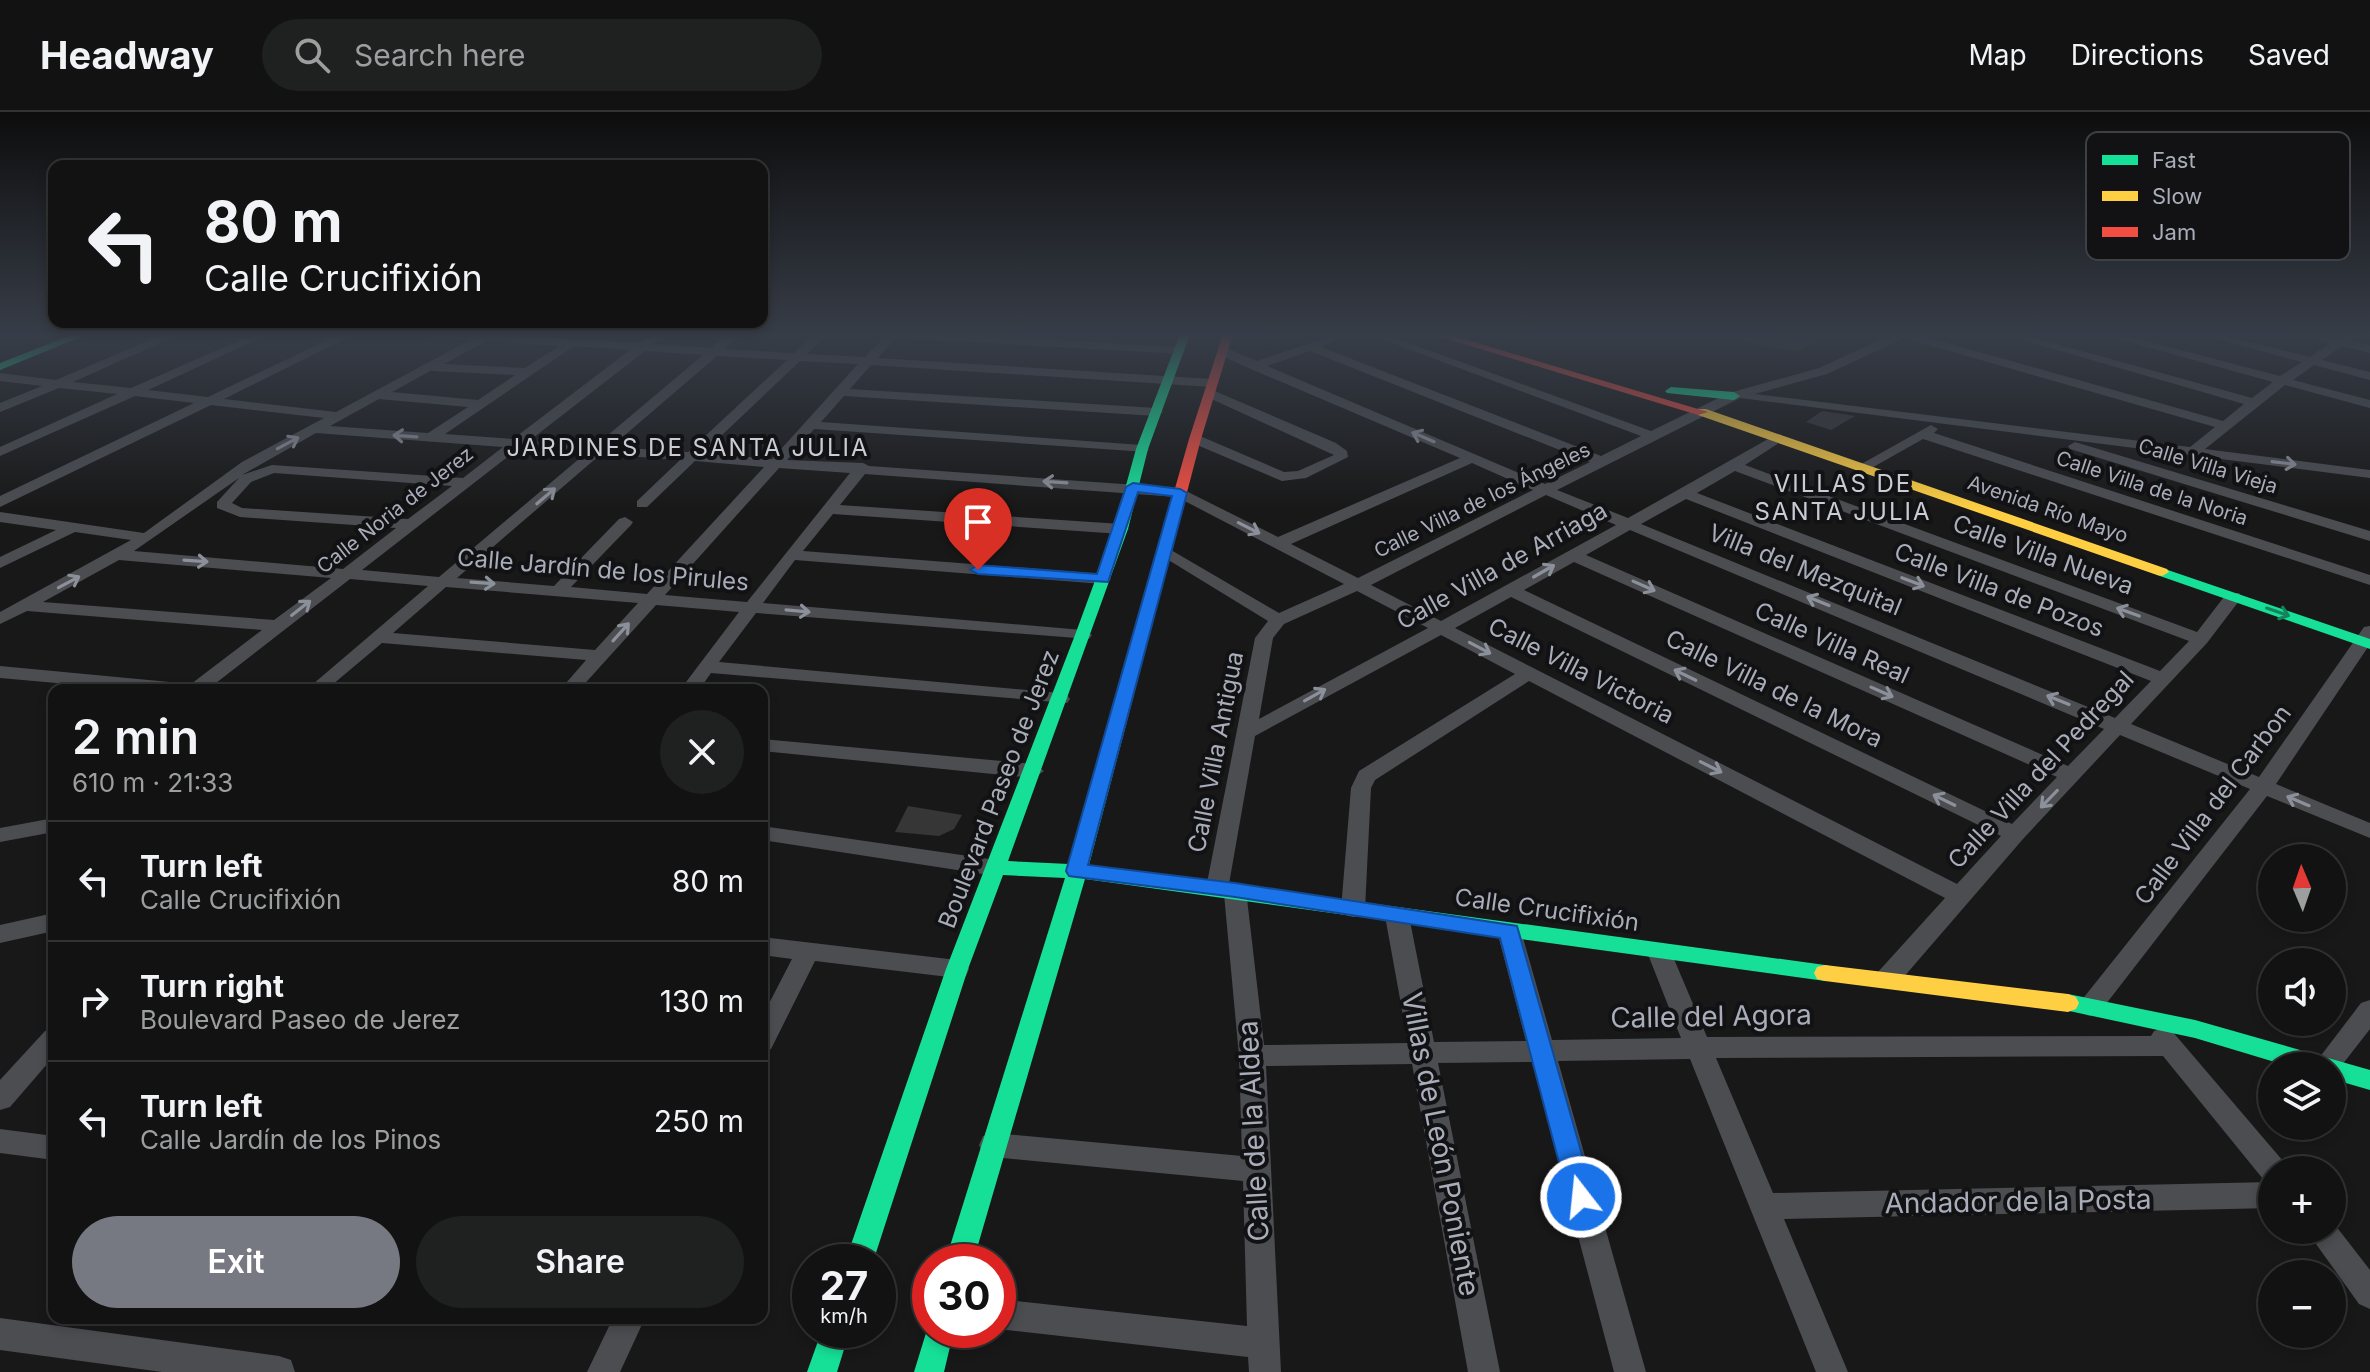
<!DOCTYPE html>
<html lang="en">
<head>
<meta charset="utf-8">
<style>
  body { margin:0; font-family:Inter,sans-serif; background:#1f2020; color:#f1f3f6; height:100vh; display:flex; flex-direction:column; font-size:30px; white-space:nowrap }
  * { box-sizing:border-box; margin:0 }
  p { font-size:26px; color:#9c9e9f }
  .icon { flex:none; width:44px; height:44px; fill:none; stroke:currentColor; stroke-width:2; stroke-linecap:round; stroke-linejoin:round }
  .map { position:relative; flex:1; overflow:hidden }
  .details { position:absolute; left:48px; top:572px; width:720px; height:640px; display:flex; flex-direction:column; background:#121212; border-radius:16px; box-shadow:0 4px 12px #0003,0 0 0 2px #313232 }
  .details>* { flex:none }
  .hud { position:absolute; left:48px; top:48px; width:720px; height:168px; border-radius:16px; box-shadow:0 4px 12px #0003,0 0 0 2px #313232; background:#121212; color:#f1f3f6; overflow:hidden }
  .needle { width:52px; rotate:358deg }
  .tools { position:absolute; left:2258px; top:732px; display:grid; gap:16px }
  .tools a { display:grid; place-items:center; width:88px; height:88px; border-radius:50%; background:#121212; box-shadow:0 4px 12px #0003,0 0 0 2px #313232; font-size:40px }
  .speed { position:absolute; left:792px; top:1132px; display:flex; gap:16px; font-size:40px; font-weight:700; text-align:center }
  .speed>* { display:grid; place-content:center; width:104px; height:104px; border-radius:50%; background:#121212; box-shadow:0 4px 12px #0003,0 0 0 2px #313232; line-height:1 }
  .speed small { font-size:20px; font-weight:400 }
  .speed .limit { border:12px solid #d22; background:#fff; color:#111 }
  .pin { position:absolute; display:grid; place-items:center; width:68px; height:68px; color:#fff; margin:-82px -34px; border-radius:50% 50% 50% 0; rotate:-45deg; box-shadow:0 0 8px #0007 }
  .pin .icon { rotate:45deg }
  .me { position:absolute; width:88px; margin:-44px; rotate:344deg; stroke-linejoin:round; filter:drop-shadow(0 0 6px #0008) }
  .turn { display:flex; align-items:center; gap:28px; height:168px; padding:0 24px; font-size:36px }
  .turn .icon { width:104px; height:104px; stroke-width:2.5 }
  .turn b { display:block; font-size:56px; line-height:68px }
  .round { display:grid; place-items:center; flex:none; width:84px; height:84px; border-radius:42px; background:#1f2020 }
  .headline { display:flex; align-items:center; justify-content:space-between; height:136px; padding:0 24px }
  h1 { font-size:48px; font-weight:600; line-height:60px }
  .button { display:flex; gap:16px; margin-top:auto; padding:16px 24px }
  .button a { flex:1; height:92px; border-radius:48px; background:#767981; color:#fff; font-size:32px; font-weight:600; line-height:92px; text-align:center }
  .button a+a { background:#1f2020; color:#f1f3f6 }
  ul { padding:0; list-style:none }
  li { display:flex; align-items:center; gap:24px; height:120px; padding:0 24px; border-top:2px solid #313232 }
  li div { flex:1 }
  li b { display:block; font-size:30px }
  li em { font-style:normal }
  header { display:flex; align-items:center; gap:48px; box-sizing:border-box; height:112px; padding:0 40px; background:#121212; border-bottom:2px solid #313232 }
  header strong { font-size:38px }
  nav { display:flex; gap:44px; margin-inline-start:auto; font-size:28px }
  .search { width:560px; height:72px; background:#1f2020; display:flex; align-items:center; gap:20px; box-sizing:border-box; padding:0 28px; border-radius:44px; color:#9c9e9f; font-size:30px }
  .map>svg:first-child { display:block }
  .green { fill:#1d251e }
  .building { fill:#363637 }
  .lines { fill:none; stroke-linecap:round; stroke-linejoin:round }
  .street { fill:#4b4d51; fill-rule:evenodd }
  .fast { fill:#16e098; fill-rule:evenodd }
  .slow { fill:#ffcf43; fill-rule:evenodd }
  .jam { fill:#f24e42; fill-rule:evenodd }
  .oneway { stroke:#8c909a }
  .oneway2 { stroke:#14835d }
  .route { fill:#1a73e8; stroke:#114b97; stroke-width:2 }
  .labels { text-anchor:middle; stroke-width:8; stroke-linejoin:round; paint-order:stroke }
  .far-street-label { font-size:20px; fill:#a8adb9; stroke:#121214 }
  .far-quarter-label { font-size:24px; letter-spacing:2px; fill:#c9ccd5; stroke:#121214 }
  .street-label { font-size:24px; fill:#a8adb9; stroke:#121214 }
  .near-street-label { font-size:28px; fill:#a8adb9; stroke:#121214 }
  .key { fill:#121214; stroke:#3f4046; stroke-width:2 }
  .key-label { font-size:22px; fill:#a8adb9 }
</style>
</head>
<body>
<header>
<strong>Headway</strong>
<div class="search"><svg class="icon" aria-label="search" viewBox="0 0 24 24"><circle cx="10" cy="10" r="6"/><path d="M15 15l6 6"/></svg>Search here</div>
<nav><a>Map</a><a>Directions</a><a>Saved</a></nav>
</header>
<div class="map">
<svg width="2370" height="1260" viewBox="0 0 2370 1260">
  <rect width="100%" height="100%" fill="#181818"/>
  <!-- green -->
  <path class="green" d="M979,222H1178L1174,234L1169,236L983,225Z"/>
  <!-- building -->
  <path class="building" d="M1745,222H1834L1796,240L1744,230Z
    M1822,299L1855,304L1831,318L1806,310Z
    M908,694L962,703L954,717L939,724L895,720Z"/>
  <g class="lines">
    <!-- street -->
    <path class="street" d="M164,222H180L73,270L131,276L254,222H269L148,278L208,285L340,222H355L224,287L336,300L470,228L433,226L427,222H486L639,231L652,222H665L653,232L711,236L728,222H741L725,237L794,241L814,222H827L807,242L865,245L887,222H949L1179,235L1185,239L1183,242L896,226L878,246L1212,267L1218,271L1212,275L871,253L850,277L1156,296L1163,300L1156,304L844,284L821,310L1142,333L1149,337L1147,340L814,317L787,348L863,351L869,354L1180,376L1278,425L1460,346L1251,257L1218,242V236H1226L1257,249L1337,222H1354L1321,235L1601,344L1641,324L1368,222H1384L1651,319L1729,281L1819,256L1893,222H1916L2223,309L2244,292L2002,222H2020L2252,286L2273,270L2100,222H2119L2280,264L2302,250L2199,222H2218L2310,245L2330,231L2301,222L2338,226L2344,222H2358L2350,229L2370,233V241L2342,234L2322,248L2370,260V268L2314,253L2293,268L2370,288V296L2285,273L2205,337L2370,358V366L1740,286L1557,378L1628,406L1777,322L1782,323V329L1745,353L2197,520L2227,481H2239L2242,485L2207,531L2131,612L2259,665L2364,515L2370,514V532L2276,672L2370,711V726L2267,684L2099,901L2090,904L2081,901L2077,894L2250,677L2120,623L2023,727L1896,874L1887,876L1878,874L1875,867L1878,860L1945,786L1529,569L1375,668L1371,676L1365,797L1361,803L1353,805L1345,803L1341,797L1351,676L1359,659L1515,562L1441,523L1255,624L1229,772H1243L1246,778L1264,933L1408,931L1385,804L1389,798L1397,796L1405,798L1409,804L1434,930L1526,929L1497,819L1501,813L1509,810L1517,813L1521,819L1552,928L1681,926L1647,840L1650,834L1659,831L1668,834L1671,840L1707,925L2151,924L2154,919L2163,916L2172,919L2283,1049L2287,1058H2272V1096L1784,1107L1848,1260H1816L1690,947L1558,949L1646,1260H1614L1532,950L1438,951L1500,1260H1468L1412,952L1266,954L1281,1260H1249L1248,1245L998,1217V1187L1247,1214L1243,1069L993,1045L983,1042L979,1033L983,1024L993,1021L1242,1044L1239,944L1224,782H1209L1206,776L1255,526L1268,509L1157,441L1165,436L1171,438L1279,501L1344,472L1177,385L865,362L840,393L1121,412L1129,417L1121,422L833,402L803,439L1103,462L1111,467L1103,472L795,448L763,491L1083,518L1092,523L1089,527L756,501L719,550L1060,581L1067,583L1070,587L1067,591L711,561L699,578H680L739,500L656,493L579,578H560L586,548L382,531L326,578H306L428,474L350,467L207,578H135L0,566V554L191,572L262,518L27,499L0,512V500L131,428L75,420L0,456V445L56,418L0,410V400L144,421L242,350L324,306L211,293L0,395V384L194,291L135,284L0,344V335L117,282L59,276L0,300V291L42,274L0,269V261L56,268ZM1904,226L2215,315L2190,335L1755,282L1827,262ZM486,229L559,234L525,256L444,252ZM574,234L630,238L513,327L445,322ZM645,239L703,243L595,334L529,329ZM1310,239L1590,350L1545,372L1267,254ZM717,244L787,248L688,340L611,335ZM800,249L858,252L772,347L703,341ZM432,258L433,259L515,263L478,288L392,280ZM379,287L468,295L428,321L330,314ZM316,321L503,335L463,366L272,353L242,363ZM519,336L586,341L439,465L362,458ZM601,342L680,348L637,389V395H647L695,349L764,355L647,482L571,475L631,413L633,410L625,405L619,407L554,474L457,466ZM1472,351L1533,378L1358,466L1291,432ZM779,356L850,361L747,490L665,483ZM1735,359L2189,529L2160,559L1697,381ZM274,361L452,374L408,407L242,396L232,391L251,370ZM239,366L217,390V396L240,405L396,416L343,457L134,439ZM1546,383L1616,413L1441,509L1371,473ZM1686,387L2151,569L2115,606L1641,412ZM1630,418L2104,617L2068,654L1586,443ZM119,448L331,466L274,508L43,490ZM1574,450L2057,665L2012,712L1524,478ZM446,475L638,491L595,538L393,521ZM1357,479L1428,516L1259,607L1273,526L1284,512ZM1511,485L2001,724L1957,772L1455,516ZM2163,944L2263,1067L2272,1070L1773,1081L1716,946Z
      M1210,277L1336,331L1347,339L1348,345L1306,366L1282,369L1190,330V324H1200L1284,360L1298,359L1334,343L1205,284V278Z
      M1931,313L1938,317L1934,321L2370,463V473L1923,327L1868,358H1858L1856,355Z
      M2075,330L2370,419V429L2070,337L2068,334Z
      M762,627L1034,652L1044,659L1034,666L762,639Z
      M54,706V720L0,730V716Z
      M762,714L996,748L1004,750L1007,756L1004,762L996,764L762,728Z
      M54,801V819L0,831V813Z
      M762,825L957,848L966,850L969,857L966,864L957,866L815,849L771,937L762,940V905L792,847L762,843Z
      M2370,888V917L2335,962L2332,963V954H2313L2361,891Z
      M54,916V944L10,995L0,998V968L45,919Z
      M0,1017L54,1024V1048L0,1041Z
      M2332,1109L2370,1158V1197L2359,1192L2306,1118H2332Z
      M0,1206L279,1244L291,1248L295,1260H162L0,1238Z
      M613,1206H645L620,1260H587Z"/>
    <!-- fast -->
    <path class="fast" d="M74,222H88L0,258V251Z
      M1180,222H1190L1148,337L1128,417L1008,749L1069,752L1109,609L1118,604L1127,609L1089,753L1825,853L1833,855L1836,861L1833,867L1825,869L1085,767L973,1150H945L1065,766L1003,763L968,857L873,1150H845L946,857L1075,523L1114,417L1136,337Z
      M1671,275L1734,280L1740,284L1734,288L1667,281L1665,279Z
      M2162,456L2370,527V537L2157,463V457Z
      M2068,882L2195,908L2370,958V978L2332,967V954H2288L2195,926L2060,897L2057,891L2060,885Z
      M930,1208V1218H954L944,1260H914Z
      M822,1218H850L837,1260H807Z"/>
    <!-- slow -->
    <path class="slow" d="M1698,297H1706L2167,457L2169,460L2162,464L2157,463L1698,303Z
      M1825,853L2068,882L2076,885L2079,891L2076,897L2068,900L1825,869L1817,867L1814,861L1817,855Z"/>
    <!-- jam -->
    <path class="jam" d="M1223,222H1233L1201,327L1127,609L1118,614L1112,613L1109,609L1189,327Z
      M1431,222H1447L1708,300L1698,303Z"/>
  </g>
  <!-- one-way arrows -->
  <defs><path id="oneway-shaft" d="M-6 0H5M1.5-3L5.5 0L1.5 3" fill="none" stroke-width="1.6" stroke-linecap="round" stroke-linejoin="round" transform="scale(2)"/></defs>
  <g class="oneway">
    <use href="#oneway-shaft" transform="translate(405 324) rotate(-176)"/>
    <use href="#oneway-shaft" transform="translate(1423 325) rotate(-157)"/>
    <use href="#oneway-shaft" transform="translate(288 331) rotate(-28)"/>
    <use href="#oneway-shaft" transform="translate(2284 351) rotate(7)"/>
    <use href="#oneway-shaft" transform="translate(1055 370) rotate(-176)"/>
    <use href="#oneway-shaft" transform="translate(546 384) rotate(-40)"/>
    <use href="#oneway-shaft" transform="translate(1249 416) rotate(27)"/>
    <use href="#oneway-shaft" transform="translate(196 449) rotate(4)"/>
    <use href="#oneway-shaft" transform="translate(1544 459) rotate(-30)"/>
    <use href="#oneway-shaft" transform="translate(69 470) rotate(-28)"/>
    <use href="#oneway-shaft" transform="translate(1913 470) rotate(21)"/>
    <use href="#oneway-shaft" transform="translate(483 471) rotate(4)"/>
    <use href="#oneway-shaft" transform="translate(1644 474) rotate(24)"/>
    <use href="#oneway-shaft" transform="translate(1818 489) rotate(-158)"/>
    <use href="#oneway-shaft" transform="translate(301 496) rotate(-38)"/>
    <use href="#oneway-shaft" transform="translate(798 499) rotate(5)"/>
    <use href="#oneway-shaft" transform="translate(2128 500) rotate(-160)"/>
    <use href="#oneway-shaft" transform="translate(621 520) rotate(-48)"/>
    <use href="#oneway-shaft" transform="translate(1480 536) rotate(28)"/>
    <use href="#oneway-shaft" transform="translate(1685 563) rotate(-154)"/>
    <use href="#oneway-shaft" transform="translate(1882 580) rotate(24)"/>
    <use href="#oneway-shaft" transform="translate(1315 583) rotate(-29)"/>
    <use href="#oneway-shaft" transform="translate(2058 588) rotate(-158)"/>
    <use href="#oneway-shaft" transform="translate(1711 655) rotate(27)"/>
    <use href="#oneway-shaft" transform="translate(2049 687) rotate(134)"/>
    <use href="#oneway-shaft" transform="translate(1944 688) rotate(-154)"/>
    <use href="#oneway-shaft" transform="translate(2298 689) rotate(-157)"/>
  </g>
  <use class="oneway2" href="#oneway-shaft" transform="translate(2278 500) rotate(19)"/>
  <!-- sky -->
  <linearGradient id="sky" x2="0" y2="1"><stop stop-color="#0d0d0d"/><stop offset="0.56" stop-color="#373d48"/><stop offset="1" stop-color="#373d48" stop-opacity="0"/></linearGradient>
  <rect width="2370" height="398" fill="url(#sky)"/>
  <!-- route -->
  <path class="route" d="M1133,371L1180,377L1187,381L1088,753L1235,771L1517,814L1594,1085L1591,1093L1581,1096L1572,1093L1568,1085L1500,826L1235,785L1069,764L1066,759L1172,384L1138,380L1108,470L978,462L970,458L978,453L1097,462L1126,375Z"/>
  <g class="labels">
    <!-- far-street labels -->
    <g class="far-street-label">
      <text transform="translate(2208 354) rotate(17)" y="7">Calle Villa Vieja</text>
      <text transform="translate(2152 376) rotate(18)" y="7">Calle Villa de la Noria</text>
      <text transform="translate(1482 388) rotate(-26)" y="7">Calle Villa de los Ángeles</text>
      <text transform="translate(2048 397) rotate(19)" y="7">Avenida Río Mayo</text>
      <text transform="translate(395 398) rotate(-38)" y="7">Calle Noria de Jerez</text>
    </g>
    <!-- far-quarter labels -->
    <g class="far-quarter-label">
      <text x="688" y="344">JARDINES DE SANTA JULIA</text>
      <text x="1843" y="380">VILLAS DE<tspan x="1843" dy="28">SANTA JULIA</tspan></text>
    </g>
    <!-- street labels -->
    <g class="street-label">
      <text transform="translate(2043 443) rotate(20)" y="8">Calle Villa Nueva</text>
      <text transform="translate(1502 454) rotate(-29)" y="8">Calle Villa de Arriaga</text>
      <text transform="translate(603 458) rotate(5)" y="8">Calle Jardín de los Pirules</text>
      <text transform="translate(1805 458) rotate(22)" y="8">Villa del Mezquital</text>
      <text transform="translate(1999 478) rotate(21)" y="8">Calle Villa de Pozos</text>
      <text transform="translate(1832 531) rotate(24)" y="8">Calle Villa Real</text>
      <text transform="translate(1581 559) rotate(27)" y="8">Calle Villa Victoria</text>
      <text transform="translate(1774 577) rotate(26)" y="8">Calle Villa de la Mora</text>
      <text transform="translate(1216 640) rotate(-79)" y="8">Calle Villa Antigua</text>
      <text transform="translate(2041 658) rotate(-47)" y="8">Calle Villa del Pedregal</text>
      <text transform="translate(999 677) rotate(-69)" y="8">Boulevard Paseo de Jerez</text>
      <text transform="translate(2213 693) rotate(-53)" y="8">Calle Villa del Carbon</text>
      <text transform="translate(1547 798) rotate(8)" y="8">Calle Crucifixión</text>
    </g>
    <!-- near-street labels -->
    <g class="near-street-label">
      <text transform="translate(1711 904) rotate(-1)" y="10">Calle del Agora</text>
      <text transform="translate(1253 1019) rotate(-93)" y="10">Calle de la Aldea</text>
      <text transform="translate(1441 1032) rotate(79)" y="10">Villas de León Poniente</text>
      <text transform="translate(2018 1089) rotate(-1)" y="10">Andador de la Posta</text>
    </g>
  </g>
  <!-- legend -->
  <rect x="2086" y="20" width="264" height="128" rx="12" class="key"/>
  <rect x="2102" y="43" width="36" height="10" fill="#16e098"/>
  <rect x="2102" y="79" width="36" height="10" fill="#ffcf43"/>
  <rect x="2102" y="115" width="36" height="10" fill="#f24e42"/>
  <g class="key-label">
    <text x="2152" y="56">Fast</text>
    <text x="2152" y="92">Slow</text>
    <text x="2152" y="128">Jam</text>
  </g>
</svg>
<div class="tools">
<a><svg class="needle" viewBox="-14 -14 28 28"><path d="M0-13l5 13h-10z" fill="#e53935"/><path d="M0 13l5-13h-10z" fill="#9c9e9f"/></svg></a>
<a><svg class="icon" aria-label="sound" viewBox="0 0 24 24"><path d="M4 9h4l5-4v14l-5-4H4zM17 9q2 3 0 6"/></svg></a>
<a><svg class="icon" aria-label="layers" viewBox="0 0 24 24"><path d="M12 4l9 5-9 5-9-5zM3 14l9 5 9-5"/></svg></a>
<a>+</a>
<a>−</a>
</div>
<div class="speed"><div>27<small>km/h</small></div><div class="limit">30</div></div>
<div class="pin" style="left:978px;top:458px;background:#d93025"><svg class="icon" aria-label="arrive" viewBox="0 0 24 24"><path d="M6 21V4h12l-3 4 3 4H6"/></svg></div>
<svg class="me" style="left:1581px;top:1085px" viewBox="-20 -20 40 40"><circle r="17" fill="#1a73e8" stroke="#fff" stroke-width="3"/><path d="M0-11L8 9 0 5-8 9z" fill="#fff"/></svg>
<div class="hud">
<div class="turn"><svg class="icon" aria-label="left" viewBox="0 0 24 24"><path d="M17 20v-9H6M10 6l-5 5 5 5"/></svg><div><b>80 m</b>Calle Crucifixión</div></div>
</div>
<section class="details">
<div class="headline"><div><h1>2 min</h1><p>610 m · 21:33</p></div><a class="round"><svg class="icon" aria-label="close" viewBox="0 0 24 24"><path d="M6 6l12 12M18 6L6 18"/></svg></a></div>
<ul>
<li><svg class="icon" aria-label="left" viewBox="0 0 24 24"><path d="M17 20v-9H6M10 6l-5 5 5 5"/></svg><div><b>Turn left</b><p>Calle Crucifixión</p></div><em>80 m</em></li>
<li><svg class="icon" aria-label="right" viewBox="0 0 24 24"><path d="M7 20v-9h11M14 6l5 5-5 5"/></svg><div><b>Turn right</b><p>Boulevard Paseo de Jerez</p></div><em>130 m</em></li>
<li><svg class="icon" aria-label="left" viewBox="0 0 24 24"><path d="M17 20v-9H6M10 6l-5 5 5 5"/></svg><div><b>Turn left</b><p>Calle Jardín de los Pinos</p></div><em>250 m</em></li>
</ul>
<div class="button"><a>Exit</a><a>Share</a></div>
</section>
</div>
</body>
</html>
